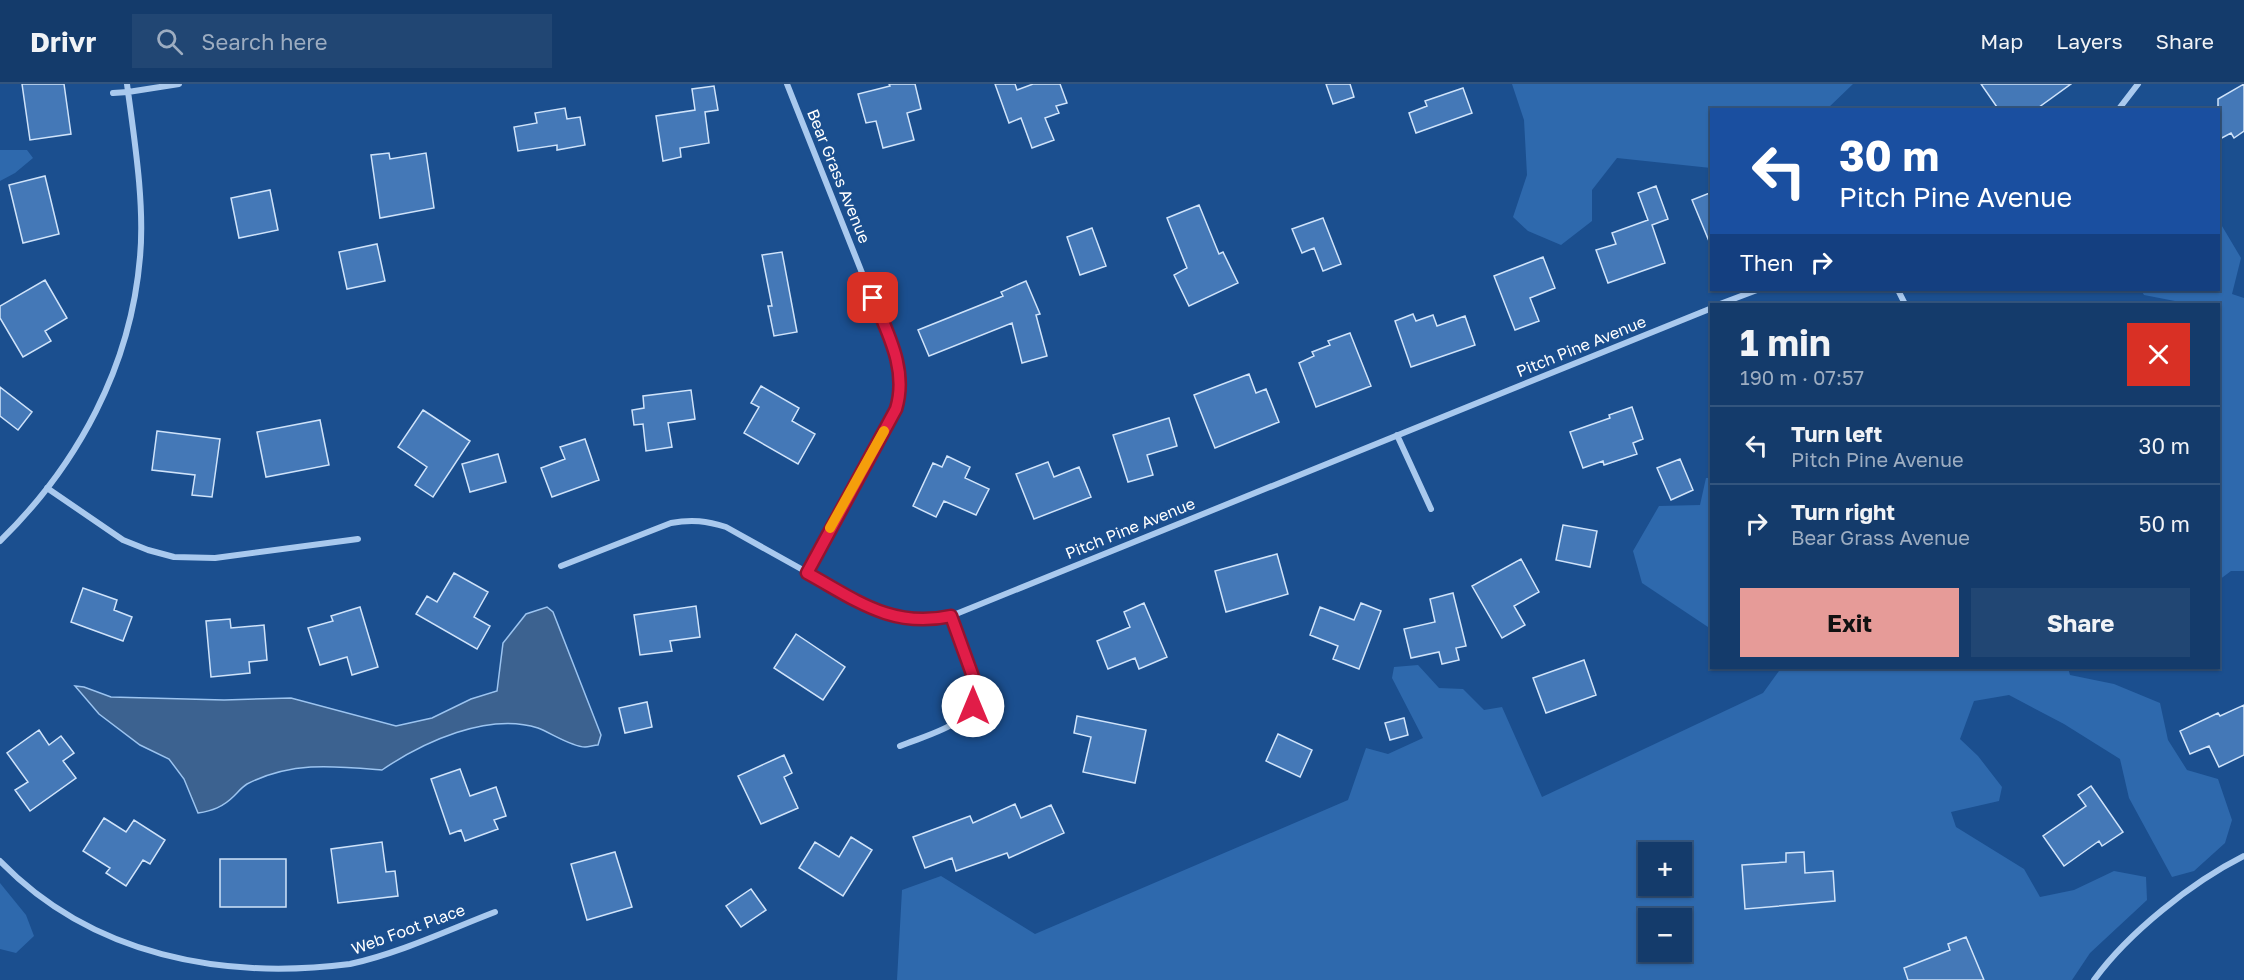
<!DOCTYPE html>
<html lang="en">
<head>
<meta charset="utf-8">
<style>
  body { margin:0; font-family:"Golos Text",sans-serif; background:#214673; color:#f1f3f6; height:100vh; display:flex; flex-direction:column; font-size:22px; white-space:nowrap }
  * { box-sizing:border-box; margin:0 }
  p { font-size:20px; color:#9dadc1 }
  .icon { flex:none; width:33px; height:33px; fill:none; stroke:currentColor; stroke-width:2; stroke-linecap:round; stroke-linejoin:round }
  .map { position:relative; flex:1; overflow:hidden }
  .details { position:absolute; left:1710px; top:219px; width:510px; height:366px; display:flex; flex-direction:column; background:#143b6b; border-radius:0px; box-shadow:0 2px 4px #0004,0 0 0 2px #33557e }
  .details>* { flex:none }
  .guide { position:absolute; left:1710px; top:24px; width:510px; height:183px; border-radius:0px; box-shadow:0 2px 4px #0004,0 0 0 2px #33557e; background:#1a4fa0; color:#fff; overflow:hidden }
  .tools { position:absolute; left:1638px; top:758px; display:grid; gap:12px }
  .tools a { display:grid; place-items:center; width:54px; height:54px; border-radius:0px; background:#143b6b; box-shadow:0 2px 4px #0004,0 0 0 2px #33557e; font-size:30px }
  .pin { position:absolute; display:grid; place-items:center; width:51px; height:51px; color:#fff; margin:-26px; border-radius:12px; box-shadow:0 3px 9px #0006 }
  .me { position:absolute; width:66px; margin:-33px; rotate:0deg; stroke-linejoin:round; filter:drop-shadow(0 0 4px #0008) }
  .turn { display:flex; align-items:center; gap:21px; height:126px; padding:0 30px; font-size:27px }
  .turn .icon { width:78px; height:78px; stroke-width:2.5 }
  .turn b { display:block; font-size:42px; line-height:51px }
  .then { display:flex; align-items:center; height:57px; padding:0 30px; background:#0003; gap:12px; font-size:22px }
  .round { display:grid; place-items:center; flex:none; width:63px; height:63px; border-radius:0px; background:#214673 }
  .head { display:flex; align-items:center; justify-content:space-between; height:102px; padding:0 30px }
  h1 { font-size:36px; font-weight:700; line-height:45px }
  .button { display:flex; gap:12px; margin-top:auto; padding:12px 30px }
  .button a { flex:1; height:69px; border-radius:0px; background:#e69b98; color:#111; font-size:24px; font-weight:700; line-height:69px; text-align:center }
  .button a+a { background:#214673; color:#f1f3f6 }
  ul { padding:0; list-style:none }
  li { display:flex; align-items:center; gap:18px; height:78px; padding:0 30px; border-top:2px solid #33557e }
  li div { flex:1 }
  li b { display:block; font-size:22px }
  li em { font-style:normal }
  header { display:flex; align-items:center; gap:36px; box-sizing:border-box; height:84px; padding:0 30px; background:#143b6b; border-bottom:2px solid #33557e }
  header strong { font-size:28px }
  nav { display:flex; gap:33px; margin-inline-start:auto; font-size:21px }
  .search { width:420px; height:54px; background:#214673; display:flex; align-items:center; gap:15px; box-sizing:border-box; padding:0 21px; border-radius:0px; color:#9dadc1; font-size:22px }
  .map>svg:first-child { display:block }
  .green { fill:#2e69ad; fill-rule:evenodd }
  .water { fill:#3c6290; stroke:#9cc4f0; stroke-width:1.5 }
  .building { fill:#4478b7; stroke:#cfe3fa; stroke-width:1.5 }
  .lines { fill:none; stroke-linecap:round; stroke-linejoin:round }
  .street { stroke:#a9c9ee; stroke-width:6 }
  .route-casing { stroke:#92132f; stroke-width:15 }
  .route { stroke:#e11d48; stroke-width:10 }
  .slow { stroke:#f59e0b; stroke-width:10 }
  .labels { text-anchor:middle; stroke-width:5; stroke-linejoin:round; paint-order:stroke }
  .street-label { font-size:16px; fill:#fff; stroke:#1b4f8f }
</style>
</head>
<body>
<header>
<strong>Drivr</strong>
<div class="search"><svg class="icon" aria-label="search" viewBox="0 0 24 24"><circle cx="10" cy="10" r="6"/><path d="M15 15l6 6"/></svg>Search here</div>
<nav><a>Map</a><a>Layers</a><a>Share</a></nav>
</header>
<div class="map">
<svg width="2244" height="896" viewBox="0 0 2244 896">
  <rect width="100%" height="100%" fill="#1b4f8f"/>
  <!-- green -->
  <path class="green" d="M1512,0H1853L1827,25L1712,26L1711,84L1617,74L1592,106V137L1561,161L1528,147L1513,133L1527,91L1524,36Z
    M0,66H27L33,74L15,89L0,97Z
    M2219,137L2241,174L2232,210L2244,214V487H2231L2219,496L2218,220H2181L2180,218L2144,211L2141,206H2218Z
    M1706,394H1711V545L1642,499L1633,467L1659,422L1700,421Z
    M1418,581L1439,604L1463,605L1484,626L1502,623L1542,713L1763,609L1781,584H2068L2070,591L2114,600L2160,619L2168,656L2187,686L2218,695L2232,736L2225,759L2194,787L2172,793L2129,714L2120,675L2064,640L2009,611L1974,617L1960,655L1978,672L2002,703L1999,717L1951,728L1956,743L2024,785L2040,813L2074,806L2114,787L2146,793L2147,816L2090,869L2072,896H897L902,806L941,792L1035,850L1348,716L1366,664L1388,670L1423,654L1392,594L1394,583ZM1648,768H1682V801H1648ZM1648,834H1682V867H1648Z
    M0,799L26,831L34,852L16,869L0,865Z"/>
  <!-- water -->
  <path class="water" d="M547,523L553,528L601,651L598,661C594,661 589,663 585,663C572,663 551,649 538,644C488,628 423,658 382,686C335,682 292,677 247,700C242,703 238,708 234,712C223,723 212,727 198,729L184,695L169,675L140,661L99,630L75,602L84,603L111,613L224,616L291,614L396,642L432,634L471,615L497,607L503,559L526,530Z"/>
  <!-- building -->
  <path class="building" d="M22,0H64L71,50L30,56Z
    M889,0H915L921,25L907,29L914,56L883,64L876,37L866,39L858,10L890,2Z
    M995,0H1015L1017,6L1033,0H1060L1067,19L1056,22L1059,29L1045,34L1054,56L1032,64L1021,34L1009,39Z
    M1326,0H1350L1354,13L1333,20Z
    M1981,0H2071L2035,26H1999Z
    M2244,0V47L2234,54L2231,49L2218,56V15Z
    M714,2L718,26L705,28L709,59L680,64L681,73L663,77L656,32L695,26L692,5Z
    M1463,4L1472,29L1416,49L1409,29L1427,22L1425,17Z
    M565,24L567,35L580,33L585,61L557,66V61L518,67L514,43L537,39L535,29Z
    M389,69L390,75L426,69L434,124L380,134L371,71Z
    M45,92L59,150L23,159L9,101Z
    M1656,102L1668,135L1652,141L1665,179L1608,199L1596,166L1616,160L1612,149L1648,136L1638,109Z
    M270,106L278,146L239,154L231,114Z
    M1712,108V162H1711L1692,116Z
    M1199,121L1219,170L1223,168L1238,199L1189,222L1174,191L1187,184L1167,134Z
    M1323,134L1341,180L1323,187L1314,164L1302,169L1292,145Z
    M1092,144L1106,182L1080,191L1067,153Z
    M377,160L385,197L347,205L339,168Z
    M782,168L797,248L774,252L768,222H772L762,171Z
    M1543,173L1555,204L1530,214L1539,237L1515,246L1494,192Z
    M45,196L67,234L45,247L51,257L23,273L0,234V222Z
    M1026,197L1040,230L1036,231L1047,272L1022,279L1012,239L929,272L918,246L1003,212L1001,208Z
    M1413,230L1416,237L1433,231L1437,242L1465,232L1475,261L1411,283L1395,237Z
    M1350,249L1371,302L1316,323L1299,279L1314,272L1312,268L1330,261L1328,257Z
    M1249,290L1256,309L1266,305L1279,338L1215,364L1194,311Z
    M761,302L799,324L792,337L815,350L798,380L744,349L759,323L751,319Z
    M0,303L32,328L18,346L0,332Z
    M691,306L695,335L668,339L672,363L646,367L643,340L634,341L632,326L644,324L643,312Z
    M1632,323L1643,355L1633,359L1637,370L1604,381L1603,377L1583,384L1570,348L1610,334L1609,331Z
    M423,326L470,357L433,413L415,401L427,383L398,363Z
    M1169,334L1177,362L1147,371L1153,391L1128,398L1113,351Z
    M320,336L329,381L266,393L257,348Z
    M157,347L220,355L212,413L192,411L195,391L152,386Z
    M585,355L599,396L552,413L541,384L565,375L560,363Z
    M498,370L506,398L470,408L462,380Z
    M947,372L970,383L965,394L989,405L976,431L944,417L936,433L913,422L933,379L942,383Z
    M1680,375L1693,406L1671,416L1657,384Z
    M1048,378L1054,393L1079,383L1091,413L1034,435L1016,390Z
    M1563,441L1597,447L1590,483L1556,476Z
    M1277,470L1288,510L1226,528L1215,487Z
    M1521,475L1539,508L1514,522L1525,541L1502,554L1472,502Z
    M454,489L488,508L474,533L490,542L477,565L416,530L427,512L437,518Z
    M83,504L117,516L114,526L132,533L123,557L71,538Z
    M1453,509L1466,562L1456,564L1459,576L1442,580L1439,568L1411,574L1404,545L1435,538L1430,515Z
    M1144,519L1167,573L1139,585L1135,574L1108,585L1097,557L1130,543L1124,528Z
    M1361,519L1381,527L1359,585L1333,575L1338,562L1310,551L1320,523L1354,536Z
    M696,522L700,553L670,557L672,567L640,571L634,531Z
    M360,523L378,583L352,591L347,573L320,581L308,544L333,537L331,532Z
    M230,535L231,544L264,541L267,576L249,578L250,589L211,593L206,537Z
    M796,550L845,583L823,616L774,584Z
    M1584,576L1596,611L1546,629L1533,594Z
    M647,618L652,643L625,649L619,624Z
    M2244,621V671L2219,683L2209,662L2190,670L2180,647L2218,629L2220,632Z
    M1077,632L1146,646L1135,699L1083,688L1091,653L1074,649Z
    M1404,634L1408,651L1390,656L1385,639Z
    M39,646L49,661L61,652L74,669L63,677L76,694L30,727L15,706L28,698L7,669Z
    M1278,650L1312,666L1300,693L1266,677Z
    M784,671L792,689L784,693L798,724L761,740L738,692Z
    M460,685L470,712L496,703L506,732L494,736L498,745L465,757L461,746L450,750L431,695Z
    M2091,702L2123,748L2102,762L2099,757L2064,782L2043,752L2086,722L2078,711Z
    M1015,720L1021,734L1051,721L1064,749L1009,774L1007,769L956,787L952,774L925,784L913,753L970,732L973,739Z
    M104,734L126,748L134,736L165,756L150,780L143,776L126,802L106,789L110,784L83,767Z
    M851,753L872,766L843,812L799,784L815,758L839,773Z
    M382,758L386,788L395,787L398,812L338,819L331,765Z
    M615,768L632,823L587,836L571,780Z
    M1804,768L1805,789L1833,787L1835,817L1745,825L1742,781L1786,778V769Z
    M220,775H286V823H220Z
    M751,805L766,826L741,843L726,822Z
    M1966,853L1984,896H1908L1904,884L1950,866L1948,860Z"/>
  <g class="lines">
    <!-- street -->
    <path class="street" d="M787,0L897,277L901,293V310L896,325L807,489
      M113,9L128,8L179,0
      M2118,26L2138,0
      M1898,206L1905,220
      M1720,220L1757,206
      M1397,351L1431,425
      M47,404L123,456L148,466L174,473L215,474L358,455
      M0,457C78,381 131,282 140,173C145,120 134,53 127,0
      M561,482L671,439C692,435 707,437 726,443L864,520C893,534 919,539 951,532L1712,224
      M900,662C931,649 978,641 976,601L951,532
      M0,777C92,872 223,896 350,880C400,869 448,846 495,828
      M2094,896C2128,849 2192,798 2244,772"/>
  </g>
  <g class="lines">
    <defs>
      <path id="route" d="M873,214C888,250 908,286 896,325L807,489C856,516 892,545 951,532L976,601V612L973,622"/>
    </defs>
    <!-- route casing -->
    <use href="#route" class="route-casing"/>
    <!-- route -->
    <use href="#route" class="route"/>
    <!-- slow -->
    <path class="slow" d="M830,444L884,347"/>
  </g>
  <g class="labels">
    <!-- street labels -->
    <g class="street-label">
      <text transform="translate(839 92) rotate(68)" y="6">Bear Grass Avenue</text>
      <text transform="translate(1581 262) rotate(-22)" y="6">Pitch Pine Avenue</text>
      <text transform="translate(1130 444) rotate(-22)" y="6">Pitch Pine Avenue</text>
      <text transform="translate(408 845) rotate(-20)" y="6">Web Foot Place</text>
    </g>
  </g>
</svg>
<div class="tools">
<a>+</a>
<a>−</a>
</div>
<div class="pin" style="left:873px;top:214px;background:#d93025"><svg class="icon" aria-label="arrive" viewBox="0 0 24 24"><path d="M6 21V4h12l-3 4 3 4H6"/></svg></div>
<svg class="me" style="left:973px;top:622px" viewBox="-20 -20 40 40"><circle r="19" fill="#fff"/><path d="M0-13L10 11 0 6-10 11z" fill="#e11d48"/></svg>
<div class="guide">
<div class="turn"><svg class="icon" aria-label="left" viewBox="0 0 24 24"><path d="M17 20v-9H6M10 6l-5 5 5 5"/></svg><div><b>30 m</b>Pitch Pine Avenue</div></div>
<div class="then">Then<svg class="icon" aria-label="right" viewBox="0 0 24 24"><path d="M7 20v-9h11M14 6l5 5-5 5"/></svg></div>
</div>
<section class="details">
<div class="head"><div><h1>1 min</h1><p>190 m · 07:57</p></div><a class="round" style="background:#d93025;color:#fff"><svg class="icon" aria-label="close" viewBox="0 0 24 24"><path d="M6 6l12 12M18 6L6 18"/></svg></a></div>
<ul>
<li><svg class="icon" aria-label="left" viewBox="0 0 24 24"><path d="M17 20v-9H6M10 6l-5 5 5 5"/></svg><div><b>Turn left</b><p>Pitch Pine Avenue</p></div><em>30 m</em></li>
<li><svg class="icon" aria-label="right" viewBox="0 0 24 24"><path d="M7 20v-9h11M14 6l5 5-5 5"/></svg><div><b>Turn right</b><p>Bear Grass Avenue</p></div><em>50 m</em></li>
</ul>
<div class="button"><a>Exit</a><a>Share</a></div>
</section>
</div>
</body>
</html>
